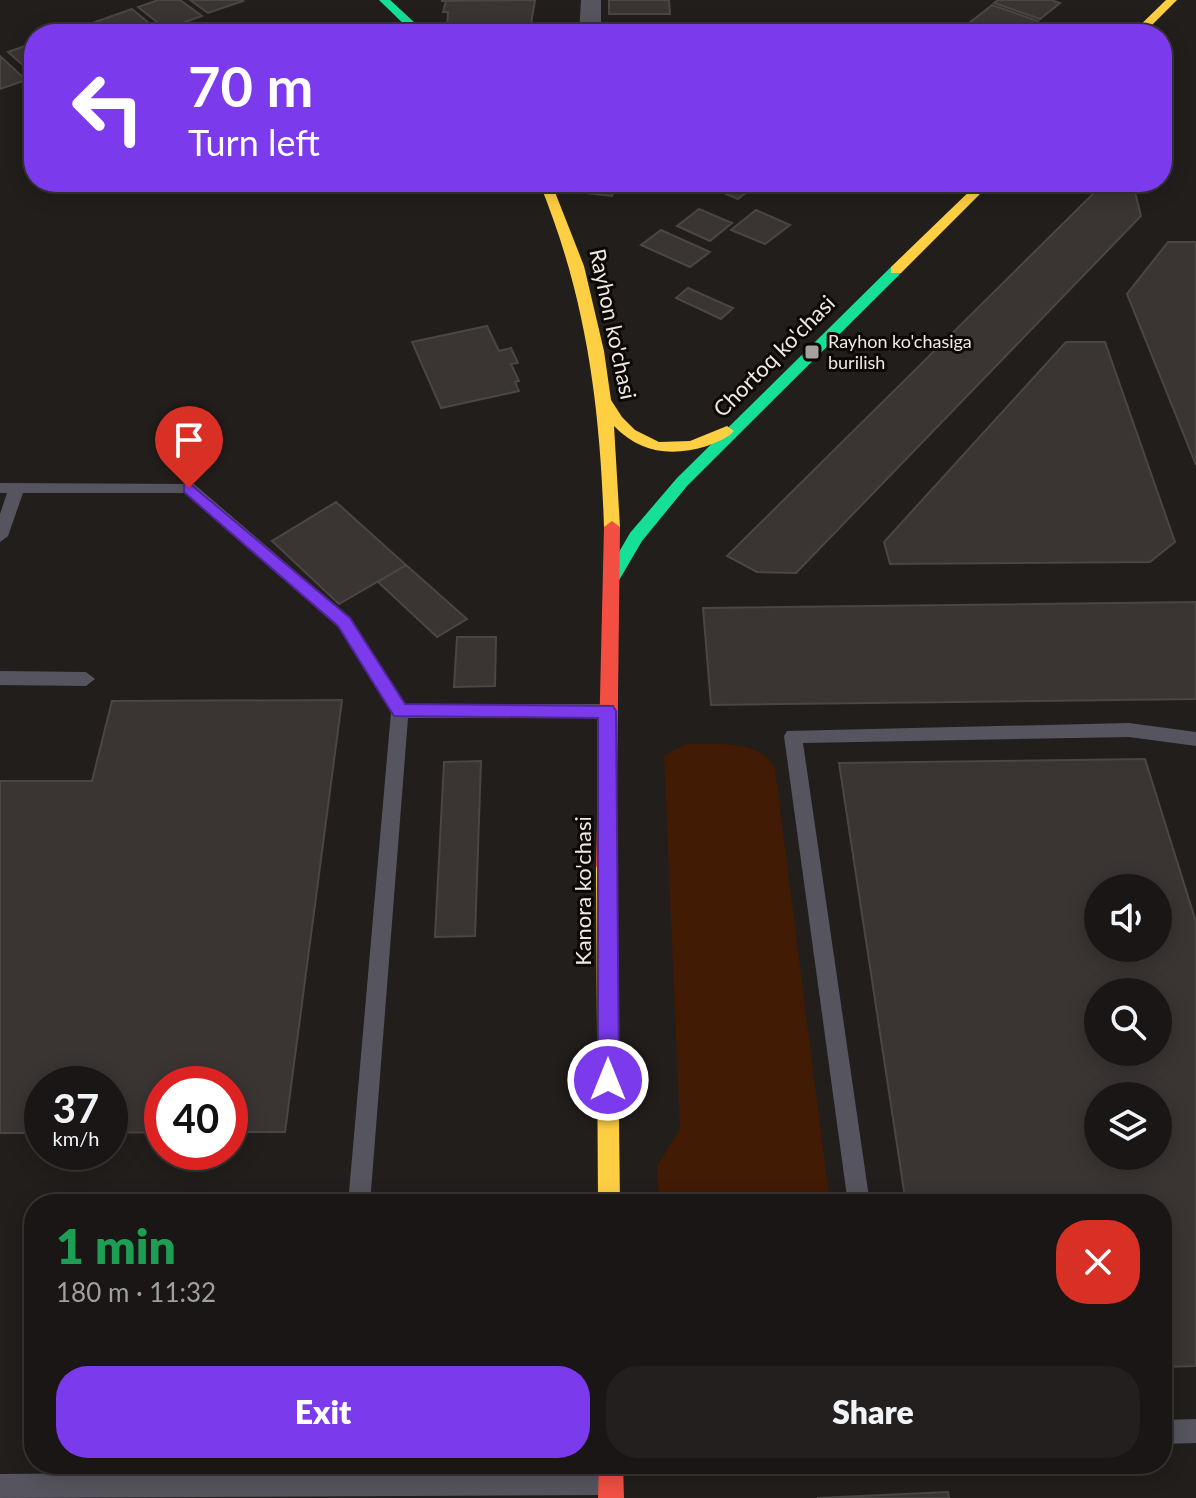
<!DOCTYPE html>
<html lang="en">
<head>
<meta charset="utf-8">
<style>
  body { margin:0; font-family:Lato,sans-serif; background:#231f1e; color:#f1f3f6; height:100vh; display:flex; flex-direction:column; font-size:30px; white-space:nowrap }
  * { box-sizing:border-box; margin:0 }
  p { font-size:26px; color:#9f9fa0 }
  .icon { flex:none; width:44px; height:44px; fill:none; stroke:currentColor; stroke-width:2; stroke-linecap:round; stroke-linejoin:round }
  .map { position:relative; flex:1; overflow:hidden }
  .sheet { position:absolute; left:24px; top:1194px; width:1148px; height:280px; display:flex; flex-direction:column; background:#1a1615; border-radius:32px; box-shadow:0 4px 20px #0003,0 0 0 2px #383534 }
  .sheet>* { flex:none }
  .top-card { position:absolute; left:24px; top:24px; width:1148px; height:168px; border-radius:32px; box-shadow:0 4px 20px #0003,0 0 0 2px #383534; background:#7c3aed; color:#fff; overflow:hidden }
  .controls { position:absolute; left:1084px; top:874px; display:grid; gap:16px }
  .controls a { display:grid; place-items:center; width:88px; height:88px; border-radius:50%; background:#1a1615; box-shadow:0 4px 20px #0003,0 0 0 2px #383534; font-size:40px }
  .speed { position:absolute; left:24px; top:1066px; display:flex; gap:16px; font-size:40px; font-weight:700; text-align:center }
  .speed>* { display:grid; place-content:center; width:104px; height:104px; border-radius:50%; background:#1a1615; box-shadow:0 4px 20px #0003,0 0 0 2px #383534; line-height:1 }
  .speed small { font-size:20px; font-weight:400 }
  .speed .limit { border:12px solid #d22; background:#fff; color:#111 }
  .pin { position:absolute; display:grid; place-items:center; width:68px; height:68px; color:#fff; margin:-82px -34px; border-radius:50% 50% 50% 0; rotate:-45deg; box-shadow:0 0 8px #0007 }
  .pin .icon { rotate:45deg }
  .me { position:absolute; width:88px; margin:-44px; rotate:0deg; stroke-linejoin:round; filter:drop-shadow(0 0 6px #0008) }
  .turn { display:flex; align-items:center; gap:28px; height:168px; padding:0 32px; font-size:36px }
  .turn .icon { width:104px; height:104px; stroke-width:2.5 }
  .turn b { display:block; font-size:56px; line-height:68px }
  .round { display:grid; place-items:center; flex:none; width:84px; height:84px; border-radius:32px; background:#231f1e }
  .summary { display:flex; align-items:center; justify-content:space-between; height:136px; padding:0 32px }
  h1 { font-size:48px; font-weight:800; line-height:60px; color:#1e9e55 }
  .button { display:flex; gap:16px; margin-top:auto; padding:16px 32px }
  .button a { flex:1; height:92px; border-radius:32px; background:#7c3aed; color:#fff; font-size:32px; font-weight:800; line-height:92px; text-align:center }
  .button a+a { background:#231f1e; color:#f1f3f6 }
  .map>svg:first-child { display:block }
  .green { fill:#421b04 }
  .building { fill:#3a3533; stroke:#4a4644; stroke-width:2; fill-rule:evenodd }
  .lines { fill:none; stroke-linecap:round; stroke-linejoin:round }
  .lane { fill:#56555f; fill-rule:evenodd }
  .street { fill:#56555f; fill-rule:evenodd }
  .fast { fill:#16e098; fill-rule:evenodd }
  .slow { fill:#ffcf43; fill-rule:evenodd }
  .jam { fill:#f24e42; fill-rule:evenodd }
  .route { fill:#7c3aed; stroke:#51269a; stroke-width:2 }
  .poi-dot { fill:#a7a19f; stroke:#0c0806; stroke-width:3 }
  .labels { text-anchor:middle; stroke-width:6; stroke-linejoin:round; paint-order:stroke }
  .far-poi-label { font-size:18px; fill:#efe8e5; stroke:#0c0806; text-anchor:start }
  .street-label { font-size:22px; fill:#efe8e5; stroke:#0c0806 }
</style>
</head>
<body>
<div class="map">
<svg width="1196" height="1498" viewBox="0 0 1196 1498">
  <rect width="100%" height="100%" fill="#221e1c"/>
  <!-- green -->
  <path class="green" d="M686,744C715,745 761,738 775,769L830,1204H659L657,1166L680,1129L664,756Z"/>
  <!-- building -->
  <path class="building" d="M158,0H180L202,16L166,29L138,7Z
    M190,0H241L243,1L208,13Z
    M535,0L530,30L447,28L448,12H443L446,1H441Z
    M609,0H669L670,14H609Z
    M998,0H1051L1060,3L1040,19L994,3Z
    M992,5L1038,21L1022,34H985L964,27Z
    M132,9L160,32L111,34L95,22Z
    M88,25L100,34H60Z
    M34,43V75L8,52Z
    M0,56L26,80L0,89Z
    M590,182H618L612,196L585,193Z
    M712,182H759L738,199L707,186Z
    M1105,182L1135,192L1141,216L796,573L757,572L727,556Z
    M699,209L732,223L710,241L677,226Z
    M756,210L790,225L765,244L731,230Z
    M661,230L710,252L690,267L641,245Z
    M1168,242H1196V465L1127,294Z
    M688,288L733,308L721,319L676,298Z
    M487,326L499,351L511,348L518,363L511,364L519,381L515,382L519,391L441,408L412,342Z
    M1066,342H1105L1175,542L1150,562L890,564L884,542Z
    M336,502L406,565L339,604L272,541Z
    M406,565L467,619L437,637L378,582Z
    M1196,602V699L711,705L703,608Z
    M457,637H496L495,686L454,687Z
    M342,700L285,1132H230V1084H162V1132L110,1133V1084H42V1133H0V781H92L112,701Z
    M1145,759L1196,922V1366L1162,1367V1204H906L839,763ZM1098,888H1158V948H1098ZM1098,992H1158V1052H1098ZM1098,1096H1158V1156H1098Z
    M481,761L475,936L435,937L444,762Z
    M948,1492L949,1498H817Z"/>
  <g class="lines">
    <!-- lane -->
    <path class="lane" d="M0,483L194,484L350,618L405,704H607L613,706L616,711L613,716L607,718H408L370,1204H348L391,712L338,626L185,493H23L8,536L0,542V514L7,493H0Z
      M0,671L86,672L95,679L86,686L0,685Z
      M1129,723L1196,732V746L1129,737L803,743L870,1204H848L784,736L787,731Z
      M1196,1419V1443L1162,1444V1420Z
      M605,1469L614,1473L618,1482L614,1491L605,1495L0,1498V1474Z"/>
    <!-- street -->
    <path class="street" d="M581,0H601V34H579Z"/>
    <!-- fast -->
    <path class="fast" d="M379,0H390L427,34H414Z
      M896,266L903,270L901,273L687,486L642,541L618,582H606L604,578L630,533L677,478L891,267Z"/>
    <!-- slow -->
    <path class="slow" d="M1166,0H1177L1143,34H1131Z
      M539,182H551L584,266L604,351L611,400L622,417L635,430L659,442L690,441L727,426L734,431C728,438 717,442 707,446C671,457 640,453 614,426L620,527L612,533L604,527C600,404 586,296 539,182Z
      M979,182H992L901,273H891V267Z
      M606,858L613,860L616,866L620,1204H598L596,866L599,860Z"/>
    <!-- jam -->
    <path class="jam" d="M612,521L620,527L616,866L613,872L606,874L599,872L596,866L604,527Z
      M599,1464H623L624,1498H598Z"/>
  </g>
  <!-- route -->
  <path class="route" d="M189,483L350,618L405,704L613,706L616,711L619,1080L616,1087L608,1090L601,1087L598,1080V718L394,716L338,626L184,492V484Z"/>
  <!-- markers -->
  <rect class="poi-dot" x="804" y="344" width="16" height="16" rx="4"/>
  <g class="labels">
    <!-- far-poi labels -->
    <g class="far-poi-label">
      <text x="828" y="348">Rayhon ko'chasiga<tspan x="828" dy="21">burilish</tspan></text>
    </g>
    <!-- street labels -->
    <g class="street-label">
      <text transform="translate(613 324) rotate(78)" y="8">Rayhon ko'chasi</text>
      <text transform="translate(774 356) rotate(-45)" y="8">Chortoq ko'chasi</text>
      <text transform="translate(583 891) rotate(-90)" y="8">Kanora ko'chasi</text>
    </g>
  </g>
</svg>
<div class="controls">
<a><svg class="icon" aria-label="sound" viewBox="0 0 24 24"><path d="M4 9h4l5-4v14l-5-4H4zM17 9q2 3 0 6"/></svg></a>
<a><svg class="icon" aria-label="search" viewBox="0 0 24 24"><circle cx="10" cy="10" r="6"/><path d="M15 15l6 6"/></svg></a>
<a><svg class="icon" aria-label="layers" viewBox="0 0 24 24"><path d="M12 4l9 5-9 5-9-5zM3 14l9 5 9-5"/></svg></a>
</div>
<div class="speed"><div>37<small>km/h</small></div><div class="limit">40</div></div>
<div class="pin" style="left:189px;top:488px;background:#d93025"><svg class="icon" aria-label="arrive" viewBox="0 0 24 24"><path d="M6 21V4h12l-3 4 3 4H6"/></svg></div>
<svg class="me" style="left:608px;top:1080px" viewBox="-20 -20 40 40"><circle r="17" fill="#7c3aed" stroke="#fff" stroke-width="3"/><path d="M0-11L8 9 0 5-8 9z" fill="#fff"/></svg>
<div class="top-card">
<div class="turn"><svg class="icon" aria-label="left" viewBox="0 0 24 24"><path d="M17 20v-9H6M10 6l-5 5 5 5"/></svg><div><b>70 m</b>Turn left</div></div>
</div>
<section class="sheet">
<div class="summary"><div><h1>1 min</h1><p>180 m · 11:32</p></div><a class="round" style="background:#d93025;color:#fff"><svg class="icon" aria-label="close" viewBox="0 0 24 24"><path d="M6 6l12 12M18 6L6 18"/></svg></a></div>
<div class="button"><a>Exit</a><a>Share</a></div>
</section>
</div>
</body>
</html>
